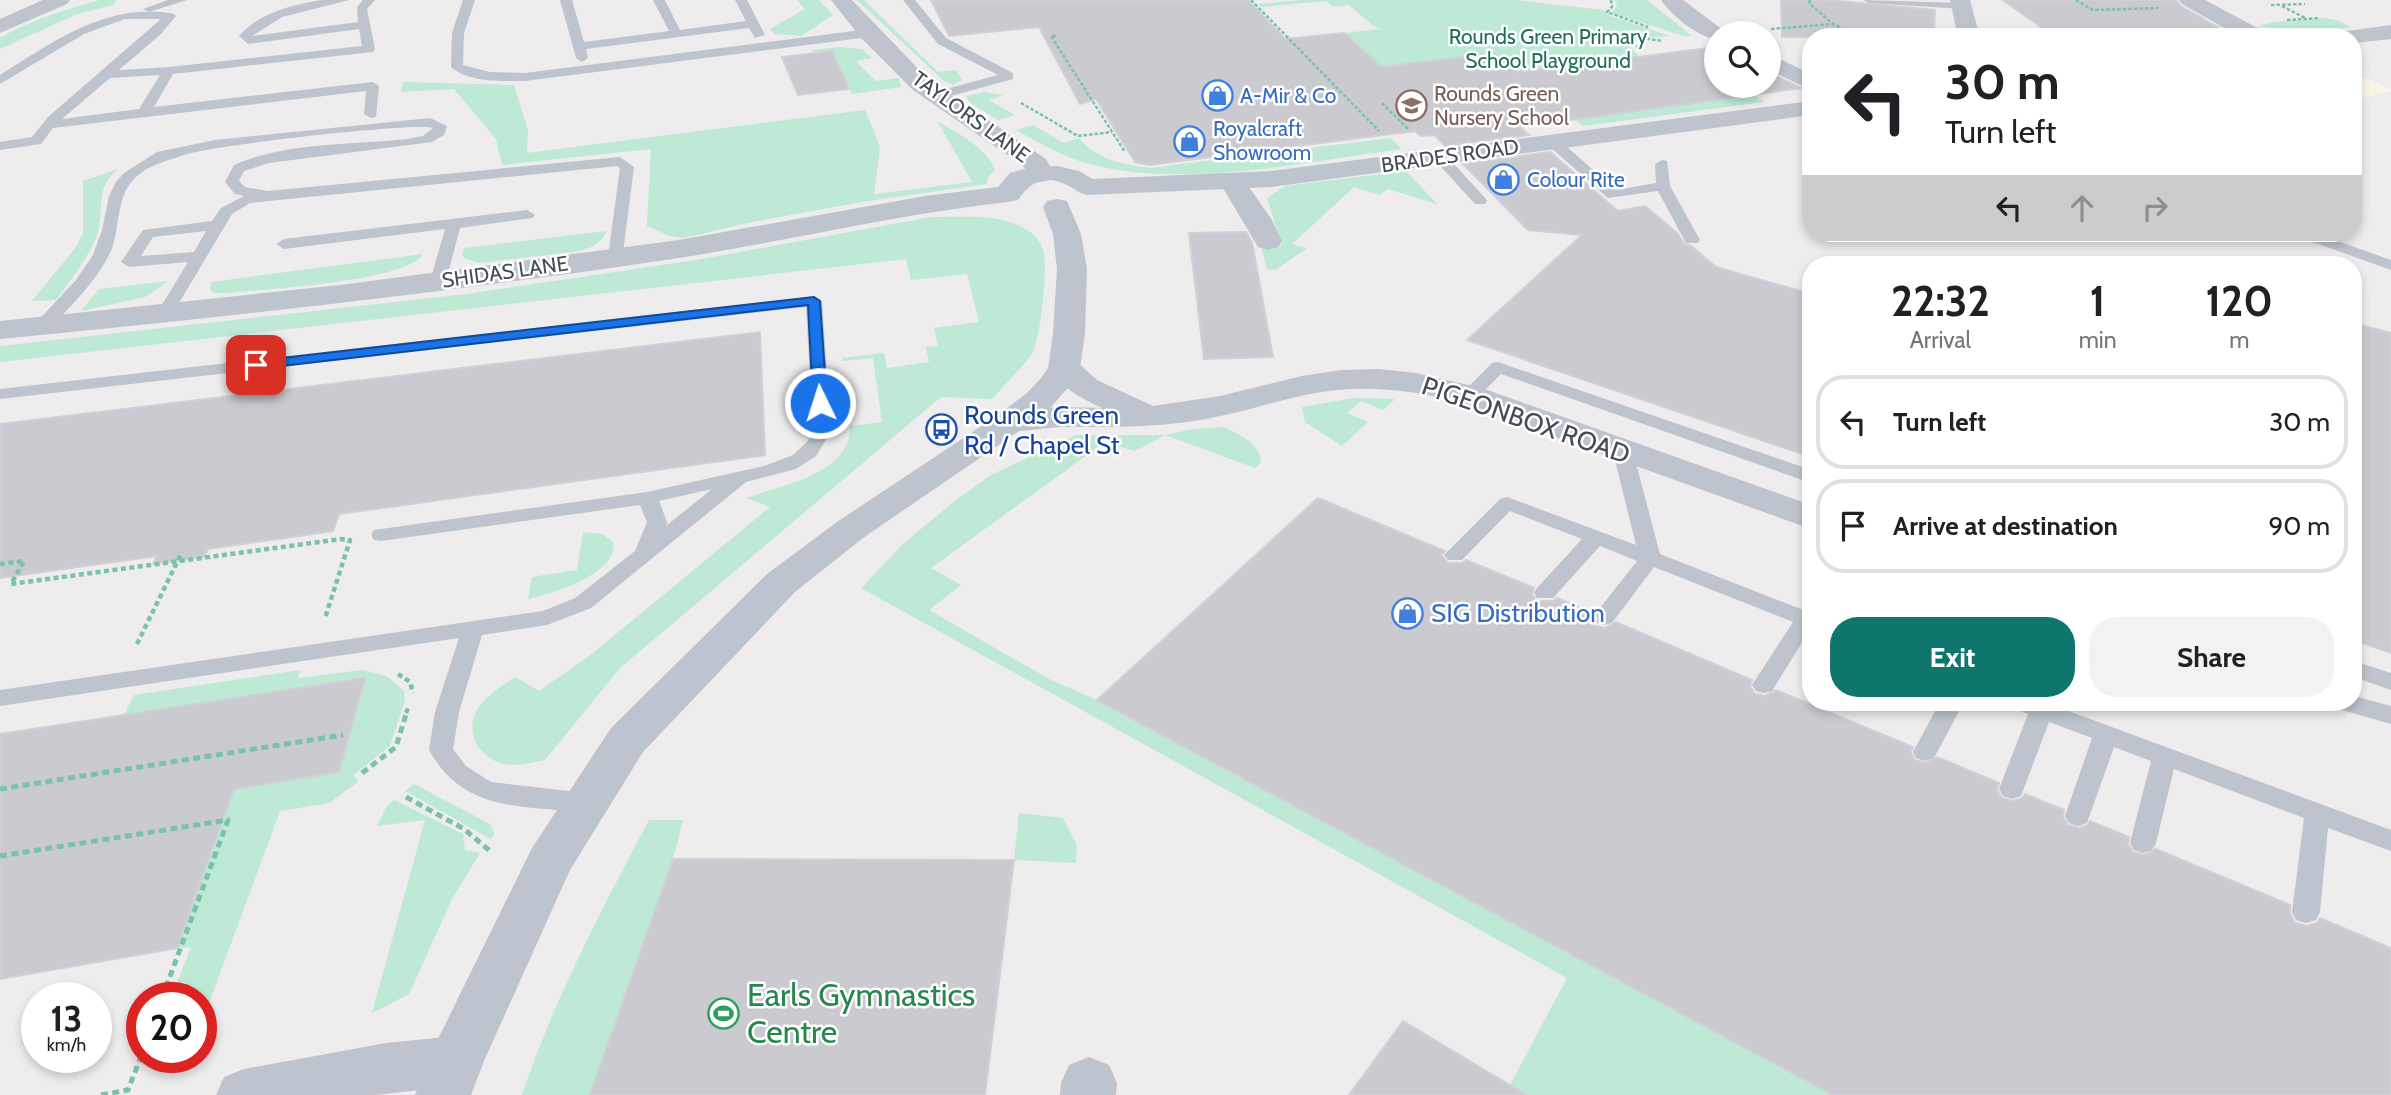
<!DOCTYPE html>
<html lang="en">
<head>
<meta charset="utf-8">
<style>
  body { margin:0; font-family:Cabin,sans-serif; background:#f2f2f2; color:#202124; height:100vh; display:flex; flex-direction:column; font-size:26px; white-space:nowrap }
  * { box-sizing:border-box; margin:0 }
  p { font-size:23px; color:#757577 }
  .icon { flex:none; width:38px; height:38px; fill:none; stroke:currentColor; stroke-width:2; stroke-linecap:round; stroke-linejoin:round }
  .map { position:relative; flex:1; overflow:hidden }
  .drawer { position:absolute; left:1802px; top:256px; width:560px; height:455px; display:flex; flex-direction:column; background:#fff; border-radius:28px; box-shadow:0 4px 10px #0003 }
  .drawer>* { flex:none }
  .banner { position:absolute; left:1802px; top:28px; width:560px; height:214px; border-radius:28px; box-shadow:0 4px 10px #0003; background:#fff; color:#202124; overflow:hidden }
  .tools { position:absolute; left:1704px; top:21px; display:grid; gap:14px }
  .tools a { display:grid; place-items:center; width:77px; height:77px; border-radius:50%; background:#fff; box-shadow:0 4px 10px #0003; font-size:35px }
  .speed { position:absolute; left:21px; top:982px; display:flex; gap:14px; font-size:35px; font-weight:700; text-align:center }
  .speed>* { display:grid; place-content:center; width:91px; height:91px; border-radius:50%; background:#fff; box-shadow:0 4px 10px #0003; line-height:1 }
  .speed small { font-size:18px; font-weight:400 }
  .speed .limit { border:10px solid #d22; background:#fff; color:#111 }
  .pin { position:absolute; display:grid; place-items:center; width:60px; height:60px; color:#fff; margin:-30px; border-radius:14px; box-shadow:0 4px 10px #0006 }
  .me { position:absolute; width:77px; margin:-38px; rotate:356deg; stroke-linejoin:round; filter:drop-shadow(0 0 5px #0008) }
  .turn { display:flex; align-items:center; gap:24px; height:147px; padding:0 28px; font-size:32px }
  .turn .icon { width:91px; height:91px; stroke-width:2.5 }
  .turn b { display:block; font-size:49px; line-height:60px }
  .lanes { display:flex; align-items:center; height:66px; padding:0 28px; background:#0003; justify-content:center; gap:35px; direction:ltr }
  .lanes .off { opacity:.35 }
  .eta { display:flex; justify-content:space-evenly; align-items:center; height:119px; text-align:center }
  .eta b { font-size:42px; font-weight:800; line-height:49px }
  .primary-button { display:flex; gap:14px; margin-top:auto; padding:14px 28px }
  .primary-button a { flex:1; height:80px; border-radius:28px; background:#0f766e; color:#fff; font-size:28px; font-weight:800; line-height:80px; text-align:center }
  .primary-button a+a { background:#f2f2f2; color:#202124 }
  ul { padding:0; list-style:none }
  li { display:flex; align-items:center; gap:21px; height:94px; margin:0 14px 10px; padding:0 14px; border:4px solid #e0e0e0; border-radius:28px }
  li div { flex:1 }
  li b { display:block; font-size:26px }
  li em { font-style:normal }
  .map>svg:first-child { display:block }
  .commercial { fill:#f9f6e5 }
  .green { fill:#bde9d5 }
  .building { fill:#cacad0; stroke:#d0d1d7; stroke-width:2 }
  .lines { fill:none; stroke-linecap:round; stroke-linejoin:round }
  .path-far2 { stroke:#79c3aa; stroke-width:2.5; stroke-dasharray:3.5 2; stroke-linecap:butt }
  .path-far1 { stroke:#79c3aa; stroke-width:4.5; stroke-dasharray:5 3.5; stroke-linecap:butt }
  .path { stroke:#79c3aa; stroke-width:5; stroke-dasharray:7 4.5; stroke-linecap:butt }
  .service { fill:#bec4cd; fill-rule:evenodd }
  .minor { fill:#bec4cd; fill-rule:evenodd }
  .tertiary { fill:#bec4cd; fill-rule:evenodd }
  .route { fill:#1a73e8; stroke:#114b97; stroke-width:2 }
  .labels { text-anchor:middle; stroke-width:5; stroke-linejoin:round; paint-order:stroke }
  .far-park-label { font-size:21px; fill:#1f7054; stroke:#fff }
  .far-education-label { font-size:21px; fill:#785e54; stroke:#fff; text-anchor:start }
  .far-shop-label { font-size:21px; fill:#366cbe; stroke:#fff; text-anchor:start }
  .far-street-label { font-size:21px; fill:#464c57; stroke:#fff }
  .transit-label { font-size:26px; fill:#164399; stroke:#fff; text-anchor:start }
  .street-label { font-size:26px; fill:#464c57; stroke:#fff }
  .shop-label { font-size:26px; fill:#366cbe; stroke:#fff; text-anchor:start }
  .near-leisure-label { font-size:32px; fill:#27864d; stroke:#fff; text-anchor:start }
</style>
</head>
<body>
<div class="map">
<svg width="2391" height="1095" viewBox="0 0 2391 1095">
  <rect width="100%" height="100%" fill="#eeecec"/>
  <!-- commercial -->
  <path class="commercial" d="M2354,73L2391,89V91L2362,98L2354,95Z"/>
  <!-- green -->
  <path class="green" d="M99,0H116L113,5L77,14L0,49V38C30,20 65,10 99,0Z
    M797,0H819L833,15L801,36L774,34L770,29L805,9Z
    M857,0H864L938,72L956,70L962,80L953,85L943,80Z
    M1301,0H1516L1603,10L1610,16L1670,36L1652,37L1613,31L1640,57L1541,77L1531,70L1379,88L1344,33L1381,29L1372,25L1349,5L1333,7L1326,1L1261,7L1258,4Z
    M1615,0H1647L1692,36H1684L1612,13L1617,5Z
    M2323,18L2336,20L2351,27L2294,34L2259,26L2273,22Z
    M840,47L862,49L872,58L856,61L876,81L899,78L901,87L852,94L832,51L814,53L812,50Z
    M403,82L514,85L528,130L527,153L865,110L880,147L874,194L972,182L938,122C958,133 987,148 995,170L988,177L987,184L861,202L752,222L684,238L669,236L647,226L651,149L502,165L496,139L454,89L401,92Z
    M985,92L1003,95L989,100L1015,115L998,120L970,103L966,96Z
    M1752,94L1764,102L1583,126L1576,120Z
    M1033,125L1064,143L1079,138C1096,160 1123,164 1150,168L1391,138L1401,149C1304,162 1185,189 1089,164C1063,157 1040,143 1016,130Z
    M118,169C92,189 107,214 95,240C85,262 70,281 56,300L32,301L76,247L83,233V181Z
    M1406,171L1437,204L1388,189L1379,195L1354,187L1292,244L1307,248L1277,269L1267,270L1262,249L1282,245L1267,198L1285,186Z
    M931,217C963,217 1002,212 1030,232C1037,237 1043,246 1044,254C1047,274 1041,339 1031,355C1020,370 1004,385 992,399L941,397L620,668L545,760C530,763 515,767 500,763C492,760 483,754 478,746C459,715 491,692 515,677L539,691L588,657L770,507L746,498C781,485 851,475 850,426L882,422L873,358L843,361L842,358L884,353L887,368L929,362L926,347L938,346L934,328L979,322L967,274L911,280L906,259L0,362V346L466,294L696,260Z
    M607,231C599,245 590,249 573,252L479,263L464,258L462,254L464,248Z
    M423,254C406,282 264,289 227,293H215L210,290L211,282Z
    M169,281L145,297L81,311L99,289Z
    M1354,398L1395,399L1383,410L1361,401L1347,413L1368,422L1342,446L1305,422L1302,407Z
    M1223,427C1238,433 1261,444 1261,463L1255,468L1165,435L1135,451L1105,442L931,568L961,585L929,610L1049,679L1097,700L1833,1095H1526L1510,1085L1567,978L861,588L904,543L956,500L991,475L1076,435H1165L1193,429Z
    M583,532L602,534L613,542C620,573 550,595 528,599L532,577L577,570Z
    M300,670L298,678L362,670L387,676L404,691L405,701L390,746L353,775L359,781L329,803L280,811L201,1025V998L180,997L186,982L177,983L191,947L177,948L222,823L0,828L339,772L364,678L124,715L134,695Z
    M414,784L490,824L494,833L491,839L405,791Z
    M394,800L463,834L465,850L480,853L452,899L409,994L372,1013L425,820L377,826L386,807Z
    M1019,813L1063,818L1077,845L1076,863L1014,860Z
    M649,820H683L673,859L590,1095H522C554,999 602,909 649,820Z"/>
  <!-- building -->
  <path class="building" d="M931,0H1248L1285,39L1344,33L1382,67L1494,53L1518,72L1717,47V86H1769V73L1801,88L1520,127L1529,135L1445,146L1435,135L1421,136L1415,131L1149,165L1135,162L1096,99L1080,104L1039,27L949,36Z
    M1781,0H1828L1935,10L1934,37H1782Z
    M2003,0H2176L2181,6L2224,31L2176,37H2055Z
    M832,51L849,89L798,95L782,57Z
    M1550,152L1618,211L1645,206L1678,234L1684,244L1691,246L1716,267L1811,294V457L1467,340L1582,235L1528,230L1463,164Z
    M1246,232L1252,242L1273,357L1204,359L1189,233Z
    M2354,323L2391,333V653L2354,640Z
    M760,332L765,455L339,514L333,531L208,549L204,557L153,564L157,556L0,578V424Z
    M1318,498L1445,551L1441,555L1448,563H1462L1466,560L1534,588L1532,594L1537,601H1553L1557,598L1593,613L1591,619L1595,626L1605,628L1616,622L1752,680L1750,686L1755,694L1765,696L1776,690L1913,747L1911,753L1915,760L1926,763L1937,757L1999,783L1997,790L2002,798L2013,801L2022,798L2025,794L2064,810L2063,817L2068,825L2079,828L2088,825L2090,821L2129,837L2128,844L2133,852L2144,855L2156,849L2290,905V913L2295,923L2307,926L2317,923L2320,918L2391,948V1095H1833L1097,700Z
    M365,678L339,772L234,789L177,948L0,979V734Z
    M673,859L1014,860L985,1095H590Z
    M1403,1021L1526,1095H1349Z"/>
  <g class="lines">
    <!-- path-far2 -->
    <path class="path-far2" d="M1251,0L1379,131
      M1611,0L1612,7L1607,12L1648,27
      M1809,0L1810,4L1833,24L1860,37
      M2076,0L2093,10L2158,8
      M2271,5L2305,4
      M2282,6L2305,18
      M2287,20L2320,18
      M1771,29L1833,24
      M1056,36H1051L1125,152
      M1639,48L1626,36L1663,41
      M1021,103L1078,136L1112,132
      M1382,103L1408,129"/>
    <!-- path-far1 -->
    <path class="path-far1" d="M0,564L24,561L11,584L341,539L350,540L325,618
      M137,644L182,552
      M398,674L410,682L413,693
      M406,713L408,708"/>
    <!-- path -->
    <path class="path" d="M362,773L396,747L407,711
      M0,789L343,735
      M406,797L464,829L490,851
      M0,856L228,820L162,998
      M101,1095L128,1090L142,1054"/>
    <!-- service -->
    <path class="service" d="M168,0H187L149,12L143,9Z
      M322,0H349L282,17L252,36L358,22L357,7L363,0H375L367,9L375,49L373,52L173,74L154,107L373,82L379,86L376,117L371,118L364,114L366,91L53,128L41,144L0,150V142L32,137L48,117L161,19H125L84,34L0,84V75C53,42 108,1 174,14L176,16L161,34L119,70L169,67L362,46L359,29L248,44L239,36C260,12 292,5 322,0ZM160,75L139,109L62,119L110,78Z
      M463,0H475L464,33L463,65L490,72L525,73L869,29L875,33L869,37L525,81C502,81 469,83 451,67L452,33Z
      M560,0H572L584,42L669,31L653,0H665L680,30L746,21L735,0H747L765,35L755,38L749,28L586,49L588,58L582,62L576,58Z
      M903,0H915L946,38L1013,73V79L936,100L931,99V93L998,75L938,44Z
      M1863,0L1963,3L1969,6L1963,9L1869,3Z
      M430,118L447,126L444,135L432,142L269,163L244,171L239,181L245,187L268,191L620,157L634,167L622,260L616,262L608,257L620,168L617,166L250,203L232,214L173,313L165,318L157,313L188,262L129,267L121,262L143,230L212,221L221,208L244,196L235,194L225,182L234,165C286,142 351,145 407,139L423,136L433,128C416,122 206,146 184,155C167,161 147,165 133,180C116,198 120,229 111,251C97,281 71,306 48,330H36L33,326L76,280L93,255L102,230L109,196L116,182L124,173L157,152L215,140ZM206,231L194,252L141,256L153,237Z
      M1553,138L1558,139L1616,190L1656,183L1655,164L1662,160L1667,161L1670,186L1700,240L1698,243H1686L1658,191L1608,198L1548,145L1546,142Z
      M1440,153L1445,154L1485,198L1487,201L1485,204H1475L1435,160V154Z
      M527,210L535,215L532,218L460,228L446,281L438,286L430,281L445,229L284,249L276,244L284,239Z
      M2293,233H2315L2391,260V270L2296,236Z
      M814,296L822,301L831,431L816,456L796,469L746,482L591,608L547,625L482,635L459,712L453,749L466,766L491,782L586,793L595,796L599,803L595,810L586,813C522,805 464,813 429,750L435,712L459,638L0,706V690L543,611L575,598L635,551L647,522L640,505L381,541L374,540L371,535L374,530L381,529L647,492L764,466L793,455L808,441L813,431L806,307L0,399V389ZM712,489L666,526L667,522L659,501Z
      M1498,362L1811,470V483L1501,374L1476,399H1464L1461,395L1464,391L1492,363Z
      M1623,446L1633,452L1660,554L1811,613V628L1772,691L1764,693L1756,691L1752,685L1793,622L1654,567L1612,623L1604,625L1596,623L1593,618L1596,613L1637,561L1600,546L1553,598H1537L1534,593L1537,588L1582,539L1510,511L1462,560H1448L1444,555L1500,499L1507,497L1636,545L1613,452Z
      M2354,661L2391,673V690L2354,677Z
      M2354,696L2391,706V724L2335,708L2331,702H2354Z
      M1940,702H1964L1934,758L1925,761L1916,758L1913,752Z
      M2008,702H2044L2391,830V851L2328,828L2320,912L2316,920L2306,923L2296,920L2292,912L2304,818L2174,769L2156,843L2152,850L2143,853L2134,850L2130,843L2151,761L2114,747L2087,823L2078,826L2069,823L2065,816L2092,738L2049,722L2021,796L2012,799L2003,796L1999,789L2028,714L2012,708Z"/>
    <!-- minor -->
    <path class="minor" d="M831,0H852L929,80L1046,159L1054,174L1050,180L1041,182L1032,180L1026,169L1016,161L913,90L861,38Z
      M1661,0H1683L1727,33H1717V40C1697,36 1673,17 1661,0Z
      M1950,0H1970L1980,37H1958Z
      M2179,0H2205L2265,32L2268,37H2240L2182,4Z
      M1769,54L1811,74V90L1769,70Z
      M1233,175L1242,177L1272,220L1282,241L1278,247L1268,250L1258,247L1220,183L1224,177Z
      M1064,358L1076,361L1097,380L1153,406L1220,396L1302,376L1341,370L1379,369L1416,373L1482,388L1811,505V529L1458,402C1410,389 1359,384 1310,394C1275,401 1241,413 1206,419C1157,428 1111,427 1061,427C1040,428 1018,434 998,429L993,422L998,415C1032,406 1067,407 1102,408C1081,398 1061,388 1048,368L1052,361Z
      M456,1036L476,1043L484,1061L476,1079L456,1086L376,1095H216L224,1077L244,1069L386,1043Z
      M1089,1057L1109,1065L1117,1083L1116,1095H1060L1061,1083L1069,1065Z"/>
    <!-- tertiary -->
    <path class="tertiary" d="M43,0H70L67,4L0,33V19Z
      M2391,25V39L2354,43V37H2337L2340,32Z
      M1811,101V115L1271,187L1087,195C1078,193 1074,188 1067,185C1045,174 1030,182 1018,200L1008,202C897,214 789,241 679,258C453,292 227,317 0,339V321L340,285L679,240L925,196L998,187L1010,173L1031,167L1057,166L1079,171L1093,179L1271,171Z
      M1057,199L1067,201L1081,234L1087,269L1085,333L1080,368L1072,383L1051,407L1022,429L863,538L795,592L643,752L570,870L484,1061L471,1095H415L436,1043L532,848L611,728L767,574L837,522L998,415L1027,393L1042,377L1048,368L1053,333L1057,269L1053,234L1043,207L1047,201Z"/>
  </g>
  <!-- route -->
  <path class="route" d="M814,297L820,301L827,403L820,407L813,403L808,305L256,369L250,365L256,361Z"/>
  <!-- icons -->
  <defs>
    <symbol id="shop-ring" viewBox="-11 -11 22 22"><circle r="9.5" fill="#fff" stroke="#3f7fe0" stroke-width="1.5"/><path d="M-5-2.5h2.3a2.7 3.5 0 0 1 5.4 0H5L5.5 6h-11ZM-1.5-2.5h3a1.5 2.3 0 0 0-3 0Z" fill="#3f7fe0"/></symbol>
    <symbol id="school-ring" viewBox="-11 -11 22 22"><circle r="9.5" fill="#fff" stroke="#8d6e63" stroke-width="1.5"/><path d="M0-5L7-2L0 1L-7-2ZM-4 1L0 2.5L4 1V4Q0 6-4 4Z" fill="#8d6e63"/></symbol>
    <symbol id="bus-ring" viewBox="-11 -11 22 22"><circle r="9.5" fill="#fff" stroke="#1a4fb4" stroke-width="1.5"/><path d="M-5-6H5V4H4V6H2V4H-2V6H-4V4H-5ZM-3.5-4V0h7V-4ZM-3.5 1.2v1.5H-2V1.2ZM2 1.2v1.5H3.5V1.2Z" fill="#1a4fb4"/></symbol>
    <symbol id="stadium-ring" viewBox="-11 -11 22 22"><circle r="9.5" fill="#fff" stroke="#2e9e5b" stroke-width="1.5"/><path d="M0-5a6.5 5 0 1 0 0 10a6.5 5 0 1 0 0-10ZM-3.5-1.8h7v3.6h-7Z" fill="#2e9e5b"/></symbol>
  </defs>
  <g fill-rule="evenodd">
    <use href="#shop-ring" x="1200" y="78" width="35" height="35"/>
    <use href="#school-ring" x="1394" y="88" width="35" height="35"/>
    <use href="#shop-ring" x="1172" y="124" width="35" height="35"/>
    <use href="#shop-ring" x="1486" y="162" width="35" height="35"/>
    <use href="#bus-ring" x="924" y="412" width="35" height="35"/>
    <use href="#shop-ring" x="1390" y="596" width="35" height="35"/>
    <use href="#stadium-ring" x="706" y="996" width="35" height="35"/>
  </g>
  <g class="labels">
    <!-- far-park labels -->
    <g class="far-park-label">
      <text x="1548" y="44">Rounds Green Primary<tspan x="1548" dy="24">School Playground</tspan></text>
    </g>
    <!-- far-education labels -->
    <g class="far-education-label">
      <text x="1434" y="101">Rounds Green<tspan x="1434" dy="24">Nursery School</tspan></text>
    </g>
    <!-- far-shop labels -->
    <g class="far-shop-label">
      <text x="1240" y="103">A-Mir &amp; Co</text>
      <text x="1213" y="136">Royalcraft<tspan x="1213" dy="24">Showroom</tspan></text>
      <text x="1527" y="187">Colour Rite</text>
    </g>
    <!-- far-street labels -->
    <g class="far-street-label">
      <text transform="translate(971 117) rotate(36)" y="7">TAYLORS LANE</text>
      <text transform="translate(1450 156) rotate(-8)" y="7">BRADES ROAD</text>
      <text transform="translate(505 272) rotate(-8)" y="7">SHIDAS LANE</text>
    </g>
    <!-- transit labels -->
    <g class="transit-label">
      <text x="964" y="424">Rounds Green<tspan x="964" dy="30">Rd / Chapel St</tspan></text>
    </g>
    <!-- street labels -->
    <g class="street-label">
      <text transform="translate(1526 420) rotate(19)" y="9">PIGEONBOX ROAD</text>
    </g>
    <!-- shop labels -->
    <g class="shop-label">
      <text x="1431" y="622">SIG Distribution</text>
    </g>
    <!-- near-leisure labels -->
    <g class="near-leisure-label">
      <text x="747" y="1006">Earls Gymnastics<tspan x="747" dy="37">Centre</tspan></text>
    </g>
  </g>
</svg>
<div class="tools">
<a><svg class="icon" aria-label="search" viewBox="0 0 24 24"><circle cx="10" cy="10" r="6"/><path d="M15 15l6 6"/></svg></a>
</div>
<div class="speed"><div>13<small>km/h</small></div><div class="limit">20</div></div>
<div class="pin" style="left:256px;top:365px;background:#d93025"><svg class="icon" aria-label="arrive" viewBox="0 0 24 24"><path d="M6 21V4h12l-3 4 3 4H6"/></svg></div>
<svg class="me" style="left:820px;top:403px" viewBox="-20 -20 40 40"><circle r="17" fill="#1a73e8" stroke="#fff" stroke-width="3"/><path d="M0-11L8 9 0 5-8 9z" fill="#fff"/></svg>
<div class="banner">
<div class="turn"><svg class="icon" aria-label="left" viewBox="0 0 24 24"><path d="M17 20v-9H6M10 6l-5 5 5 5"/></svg><div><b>30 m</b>Turn left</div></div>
<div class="lanes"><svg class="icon" aria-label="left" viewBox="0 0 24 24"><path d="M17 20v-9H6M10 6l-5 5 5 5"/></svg><svg class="icon off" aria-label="ahead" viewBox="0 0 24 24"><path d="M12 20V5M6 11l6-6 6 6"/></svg><svg class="icon off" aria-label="right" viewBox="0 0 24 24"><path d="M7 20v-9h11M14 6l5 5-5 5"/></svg></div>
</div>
<section class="drawer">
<div class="eta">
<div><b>22:32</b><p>Arrival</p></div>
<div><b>1</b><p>min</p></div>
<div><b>120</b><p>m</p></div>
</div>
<ul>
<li><svg class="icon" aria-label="left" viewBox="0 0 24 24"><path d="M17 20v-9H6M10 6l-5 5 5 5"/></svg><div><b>Turn left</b></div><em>30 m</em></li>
<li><svg class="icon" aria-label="arrive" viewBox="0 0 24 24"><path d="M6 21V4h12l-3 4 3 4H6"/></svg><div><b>Arrive at destination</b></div><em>90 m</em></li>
</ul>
<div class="primary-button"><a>Exit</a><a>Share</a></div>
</section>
</div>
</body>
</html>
